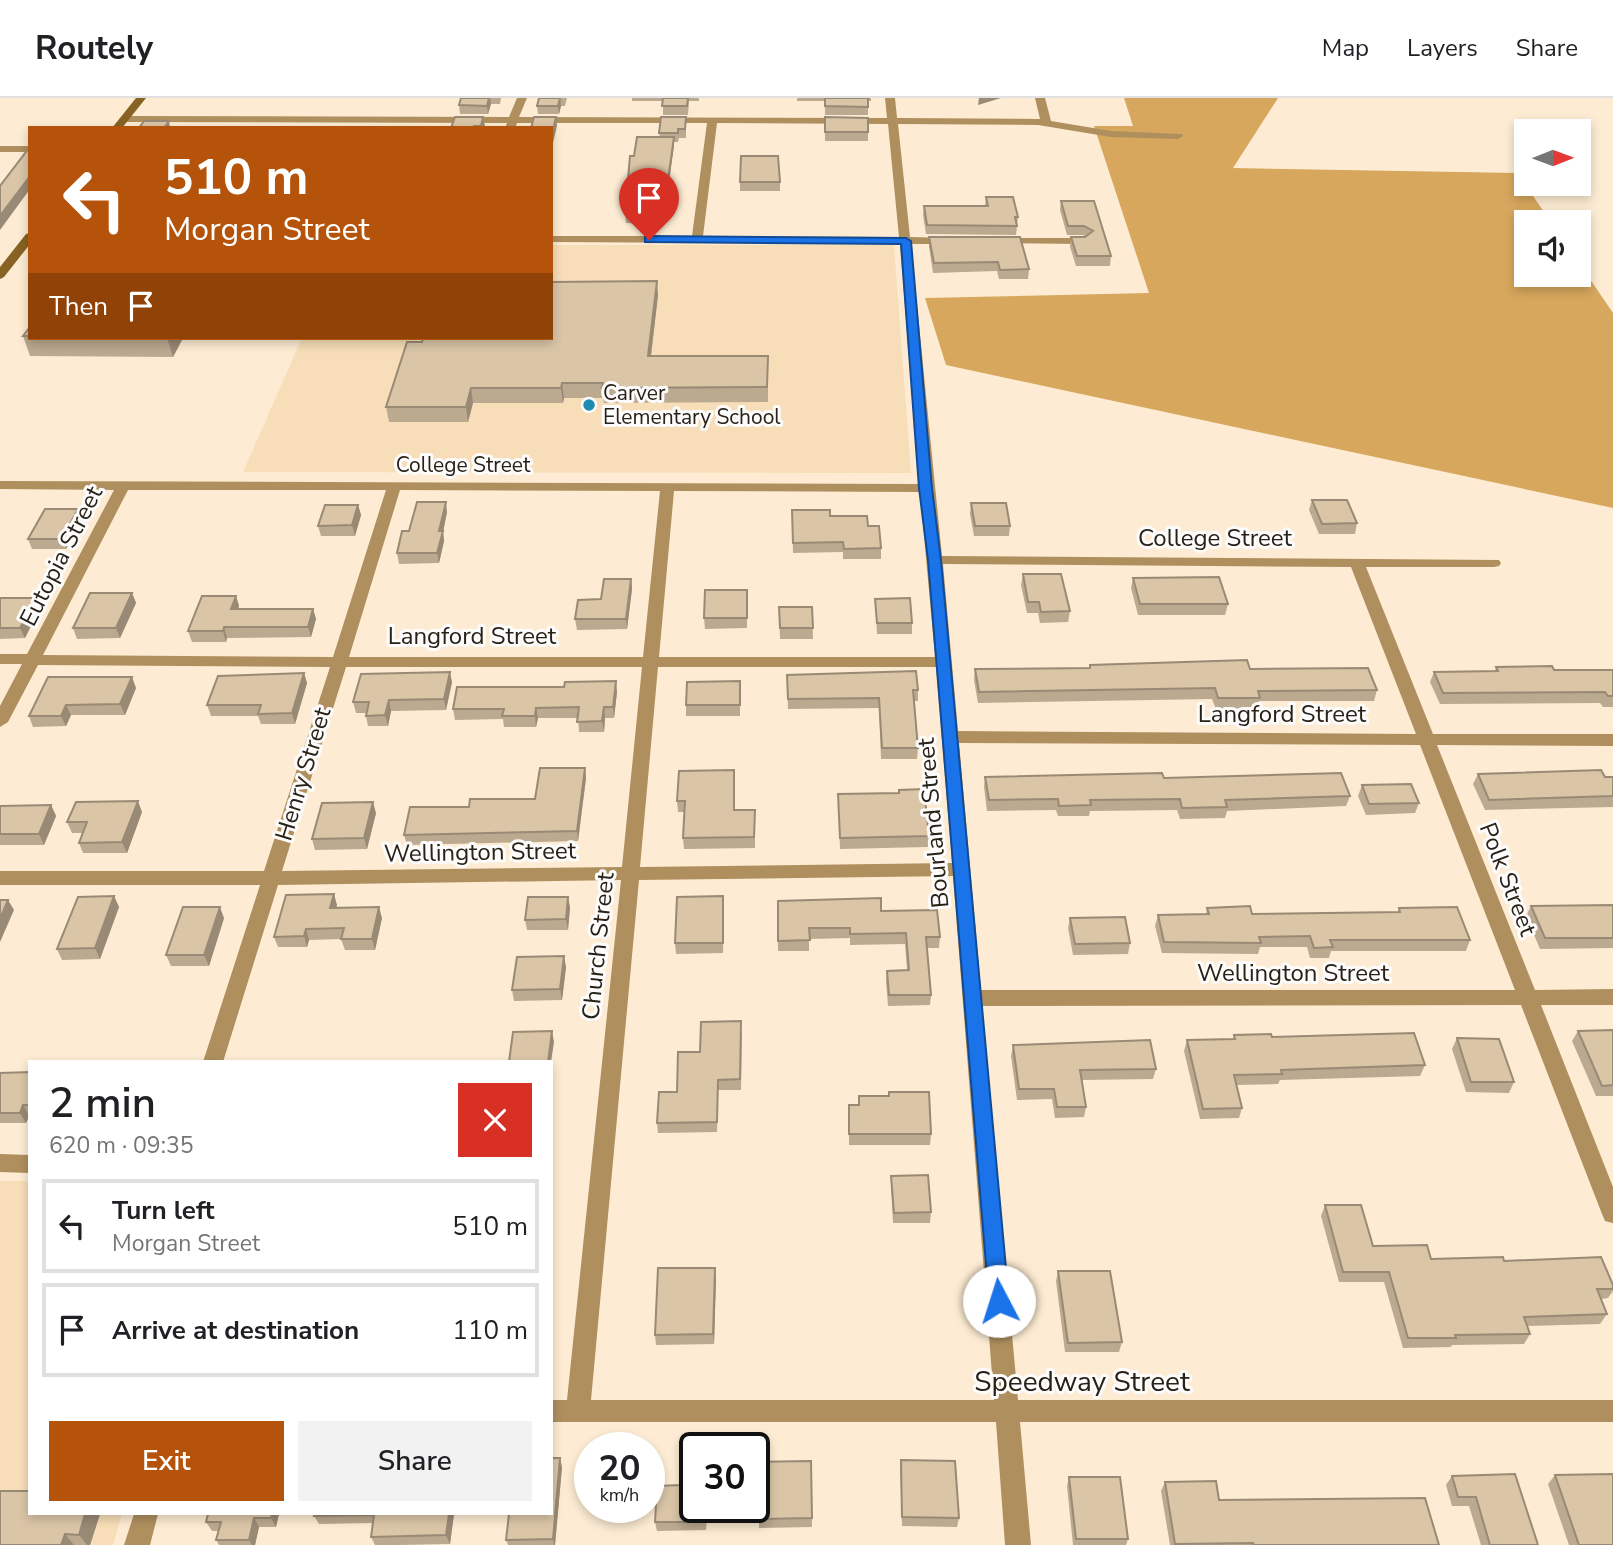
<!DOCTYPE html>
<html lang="en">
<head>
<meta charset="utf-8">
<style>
  body { margin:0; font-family:"Nunito Sans",sans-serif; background:#f2f2f2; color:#202124; height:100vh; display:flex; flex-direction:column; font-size:26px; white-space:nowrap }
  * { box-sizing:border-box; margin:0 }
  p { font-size:23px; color:#757577 }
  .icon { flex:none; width:38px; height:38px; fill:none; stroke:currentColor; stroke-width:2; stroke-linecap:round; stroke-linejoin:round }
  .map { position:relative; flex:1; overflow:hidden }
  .sheet { position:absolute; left:28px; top:962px; width:525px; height:455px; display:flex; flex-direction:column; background:#fff; border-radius:0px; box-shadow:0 4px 10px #0003 }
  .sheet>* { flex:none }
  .guide { position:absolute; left:28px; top:28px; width:525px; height:214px; border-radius:0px; box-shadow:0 4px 10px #0003; background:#b45309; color:#fff; overflow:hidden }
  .needle { width:46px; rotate:89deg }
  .controls { position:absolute; left:1514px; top:21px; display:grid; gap:14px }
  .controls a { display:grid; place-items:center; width:77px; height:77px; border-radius:0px; background:#fff; box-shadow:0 4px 10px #0003; font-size:35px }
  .speed { position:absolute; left:574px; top:1334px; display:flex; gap:14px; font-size:35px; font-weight:700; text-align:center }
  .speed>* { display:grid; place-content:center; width:91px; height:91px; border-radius:50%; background:#fff; box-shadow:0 4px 10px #0003; line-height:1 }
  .speed small { font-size:18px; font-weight:400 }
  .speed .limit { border:4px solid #111; border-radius:10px; background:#fff; color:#111 }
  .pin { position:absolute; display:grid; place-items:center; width:60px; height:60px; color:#fff; margin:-72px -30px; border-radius:50% 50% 50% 0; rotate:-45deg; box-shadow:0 0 7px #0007 }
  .pin .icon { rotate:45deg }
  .me { position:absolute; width:77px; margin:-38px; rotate:355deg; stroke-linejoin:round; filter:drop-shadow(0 0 5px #0008) }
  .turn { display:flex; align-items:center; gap:24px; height:147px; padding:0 21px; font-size:32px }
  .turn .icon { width:91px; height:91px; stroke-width:2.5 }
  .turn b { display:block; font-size:49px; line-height:60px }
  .then { display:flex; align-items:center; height:66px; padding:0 21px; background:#0003; gap:14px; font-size:26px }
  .round { display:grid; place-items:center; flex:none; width:74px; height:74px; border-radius:0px; background:#f2f2f2 }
  .summary { display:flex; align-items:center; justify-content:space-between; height:119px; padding:0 21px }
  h1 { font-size:42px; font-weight:600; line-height:52px }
  .cta { display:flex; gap:14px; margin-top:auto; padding:14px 21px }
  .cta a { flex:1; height:80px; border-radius:0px; background:#b45309; color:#fff; font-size:28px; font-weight:600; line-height:80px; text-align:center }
  .cta a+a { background:#f2f2f2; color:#202124 }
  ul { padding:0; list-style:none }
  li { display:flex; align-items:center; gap:21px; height:94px; margin:0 14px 10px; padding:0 7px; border:4px solid #e0e0e0; border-radius:0px }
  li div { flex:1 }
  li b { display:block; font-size:26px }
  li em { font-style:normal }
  header { display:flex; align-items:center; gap:42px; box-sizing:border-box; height:98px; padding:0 35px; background:#fff; border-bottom:2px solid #e0e0e0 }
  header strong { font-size:33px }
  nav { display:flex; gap:38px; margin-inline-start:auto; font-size:24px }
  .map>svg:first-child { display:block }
  .built { fill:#f8deb8 }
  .forest { fill:#d7a75d }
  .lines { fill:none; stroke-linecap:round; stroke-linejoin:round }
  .minor { fill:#af8f5e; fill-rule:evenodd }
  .secondary { fill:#876223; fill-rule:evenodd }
  .wall { fill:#bba990 }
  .shaded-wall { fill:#998a75 }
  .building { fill:#dac5a7; stroke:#998a75; stroke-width:2 }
  .route { fill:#1a73e8; stroke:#114b97; stroke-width:2 }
  .poi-dot { fill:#1e8cb2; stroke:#fcfcfc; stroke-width:2.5 }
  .labels { text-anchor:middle; stroke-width:6; stroke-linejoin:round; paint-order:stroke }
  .far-poi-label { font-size:21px; fill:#292116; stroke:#fcfcfc; text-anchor:start }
  .far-street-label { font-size:21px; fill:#292116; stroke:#fcfcfc }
  .street-label { font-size:24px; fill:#292116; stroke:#fcfcfc }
  .near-street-label { font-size:28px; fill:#292116; stroke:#fcfcfc }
</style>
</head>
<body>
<header>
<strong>Routely</strong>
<nav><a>Map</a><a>Layers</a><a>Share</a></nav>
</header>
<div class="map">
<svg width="1613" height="1447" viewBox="0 0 1613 1447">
  <rect width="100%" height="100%" fill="#fdecd3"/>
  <!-- built -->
  <path class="built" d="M551,147H894L911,375L243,374L302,240H551Z
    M0,1083H30V1416H122L113,1447H0Z"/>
  <!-- forest -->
  <path class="forest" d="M1124,0H1278L1233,70L1517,75L1551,124H1526V177H1578L1579,165L1613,215V410L946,267L925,200L1149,195L1094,28H1133Z"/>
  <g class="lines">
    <!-- minor -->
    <path class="minor" d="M517,0H527L519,19L887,20L885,0H895L897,20L1040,21L1035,0H1045L1051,23L1111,33L1182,36L1183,38L1178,41L1111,39L1038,27L898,26L910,139L950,140L956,143L950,146H911L942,458L1499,462L1501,465L1499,468L1494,469H1366L1433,636H1613V648L1437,647L1535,892L1613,891V907H1541L1613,1089V1125L1605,1123L1602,1116L1521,907L982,908L1018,1302H1613V1324H1020L1031,1447H1005L996,1324H551V1302H567L621,782L278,787L223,964H203L260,787H0V773H264L330,569L38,567L8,624L0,629V608L22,566H0V556H27L114,392L0,391V383L919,386L900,146L551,144V138H692L707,25H517L515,30H505L507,25L124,24L119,21L124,18L509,19ZM717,25L888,26L899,139L703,138ZM128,392H386L333,559L43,557ZM400,392L660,393L643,559H349ZM674,393L920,394L935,559H659ZM943,466L1351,469L1416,636L958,633ZM346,569H642L622,769L282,773ZM658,569H936L952,765L640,769ZM959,645L1420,647L1515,892H981ZM953,778L994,1302H591L639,782Z
      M0,48H30V54H0Z
      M999,140H1083L1089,143L1083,146L995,145L993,143Z
      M0,1056L30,1057V1075L0,1074Z
      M134,1416H158L150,1447H124Z"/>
    <!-- secondary -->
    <path class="secondary" d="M136,0H146L122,30H112Z
      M30,135V146L4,179L0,181V169L26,136Z"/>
  </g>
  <!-- wall -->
  <path class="wall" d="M461,0H501L500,6H491L488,16H460L459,7Z
    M539,0H567L565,8H561L559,16H538L537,8Z
    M632,0H699V3H689L688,17H663V3H632Z
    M797,0H871V3H868V17H825V3H797Z
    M686,19V40H679L678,44H674L663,127L626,125L625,116L634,58L660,39L659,35Z
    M825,19L868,20V43H825Z
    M740,84H780V93H740Z
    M986,99L1018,119L1016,137L926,136L923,117L924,108H985Z
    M1061,103H1094L1111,158L1110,168H1076L1070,149L1071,139H1086L1083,137H1067L1060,112Z
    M929,139L1029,171L1028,181H999L997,173L933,175L929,149Z
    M658,197L651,258L768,273V304L604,305L603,300H564L563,305H473L468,324H389L386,309L551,240Z
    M30,229V240H183L173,259L30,258L23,238Z
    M1312,402L1357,425L1355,436H1319L1309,412Z
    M971,405L1010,428L1009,438H974L970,416Z
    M358,407L361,417L355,438H321L318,428Z
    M78,411L82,421L66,451H32L28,441Z
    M792,412L830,418L868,428L881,450V461H843V454L793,455Z
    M447,414L443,434L444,443L439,465L399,466L397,455L409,433Z
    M1023,476L1070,513L1068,524L1040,525L1038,515H1027L1021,487Z
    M1133,480L1228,506L1225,517H1138L1131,490Z
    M631,481L632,491L627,531L577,532L575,521Z
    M747,492V530L705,531L704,520Z
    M132,495L136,505L120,540L77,541L73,530Z
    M236,498L239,508L238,511H313L316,521L311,539L227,540L226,544H192L188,533Z
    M0,500H36L40,510L25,540L0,541Z
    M875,501L912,525V536H877Z
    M779,509H812L813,541H780Z
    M1090,567L1250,571L1377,592L1374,603H1259L1257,610L1216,611L1212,601L978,605L974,582L975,571L1089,570Z
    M1496,569L1554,572H1613V609H1603L1600,605L1440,606L1430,584L1434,574L1495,573Z
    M304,575L307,585L295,626H261L258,618H211L207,607Z
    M787,577L918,592V603H914L918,650L917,661H881L879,610L788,611Z
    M48,579L136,590L125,617H71L66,628L33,629L29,618Z
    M740,583V618H686V607Z
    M452,584L446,612L391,613L388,628H368L366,618L367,615H356L353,604Z
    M617,594L614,620H605L604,634H579L578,620H538L536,629H504L503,621L455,622L453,611Z
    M585,670L586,680L578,743L407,747L404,737L469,709L535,701Z
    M1478,676L1613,679V709L1485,712L1473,686Z
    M985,679L1164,680L1350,698L1346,708L1227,713L1225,720L1180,721L1177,712L1090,713L1089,718H1058L1056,712L987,713L984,689Z
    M735,683L734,712H755V750L684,751L683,740L685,714H678L677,703Z
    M1362,687L1419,705L1415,715L1366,717L1358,698Z
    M838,696L929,738L928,749L840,751Z
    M51,707L56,718L44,747H0V708Z
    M142,714L127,755H83L79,745L83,735H72L67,724Z
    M376,715L367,751L315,752L312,741Z
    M114,798L119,809L100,861L62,862L57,851Z
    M778,803L881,813L940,839L939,850H927L931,897L930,907L888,908L886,883L887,873L907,872L905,846L850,847V840L809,841V853H778Z
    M337,807L336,810L382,820L375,852H345L341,841L309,842L307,849H278L274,839Z
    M1613,807V850L1540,851L1526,818L1531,808Z
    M570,809L568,832H527L525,822Z
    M724,809L723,855L676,856L675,845Z
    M1207,810L1252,816L1398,814L1399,810L1470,842L1466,853H1331L1329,860H1310L1307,849H1260L1258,856L1162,855L1155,828L1158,817L1206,816Z
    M224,820L209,868H171L166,857Z
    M1070,820L1130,845L1128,856L1073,857L1068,830Z
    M566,869L562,902L514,903L512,892Z
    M1613,932V998H1596L1572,943L1578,933Z
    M742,934L741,992H718L717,1034L658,1035L657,1025L700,954Z
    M1234,937L1272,939L1425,967L1420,978L1280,982L1278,986L1236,987L1242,1010L1239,1020L1200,1021L1184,953L1187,942L1233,941Z
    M1457,940L1514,984L1509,995L1466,994L1452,951Z
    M1013,947L1156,971L1153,981L1082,982L1086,1009L1084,1019L1055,1020L1052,1001L1017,1002L1011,958Z
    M30,974V1018H29L26,1025H0V975Z
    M849,1007L931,1036L930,1047H849Z
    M891,1078L931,1114L930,1125H893L891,1088Z
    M1325,1107L1373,1148L1431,1161L1504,1163L1613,1187V1193L1608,1200L1601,1201L1607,1216L1600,1226L1527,1228L1530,1236L1524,1246L1452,1247L1451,1249L1403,1250L1384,1184H1339L1321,1118Z
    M1058,1173L1122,1244L1119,1254H1065L1056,1183Z
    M716,1180L714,1246L656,1247L655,1237Z
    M901,1362L959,1420L957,1429L902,1428L900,1371Z
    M811,1363L812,1429L759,1430V1419L707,1420L706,1432L657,1433L655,1424L681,1387Z
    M562,1369L555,1447H508L506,1442Z
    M1555,1377L1613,1447H1569L1548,1386Z
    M1452,1378L1538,1447H1481L1469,1408H1452L1446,1387Z
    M1069,1379L1128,1441L1126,1447H1073L1067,1388Z
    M1165,1384L1219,1402L1439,1447H1170L1161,1393Z
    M30,1416H100L90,1447H0Z
    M208,1416H279L276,1429H259L255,1447H219L216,1442L219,1433H212L206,1424Z
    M454,1416L450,1446L398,1447H375L371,1439L373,1425L319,1426L314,1418Z"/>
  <!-- shaded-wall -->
  <path class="shaded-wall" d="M489,0H490L491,6L488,16L487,8Z
    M560,0L561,8L559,16L558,8Z
    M979,0H1001L978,7Z
    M483,19L485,28L484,30H481Z
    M556,19L557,28L551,53V40Z
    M169,23L170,30H164Z
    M674,39V48L663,127V118Z
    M30,78V91L0,132V118Z
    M657,183L658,197L649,273L648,258Z
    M167,240H183L173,259Z
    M562,285L564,300L563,305L561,290Z
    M471,290L473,305L468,324L466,309Z
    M446,404L447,414L443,434L444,443L439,465L437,455L439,433Z
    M358,407L361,417L355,438L352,427Z
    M78,411L82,421L66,451L62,441Z
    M631,481L632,491L627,531L626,521Z
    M132,495L136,505L120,540L116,530Z
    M236,498L239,508L234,522L231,511Z
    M36,500L40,510L25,540L20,530Z
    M313,511L316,521L311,539L308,529Z
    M224,529L227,540L226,544L223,533Z
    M450,574L452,584L446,612L444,601Z
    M304,575L307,585L295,626L292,615Z
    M132,579L136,590L125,617L120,606Z
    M616,583L617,594L614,620L613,609Z
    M389,602L391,613L388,628L385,617Z
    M66,607L71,617L66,628L61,618Z
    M604,609L605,620L604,634L602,623Z
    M536,610L538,620L536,629L535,618Z
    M585,670L586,680L578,743L577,733Z
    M138,703L142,714L127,755L122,744Z
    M373,704L376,715L367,751L364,740Z
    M51,707L56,718L44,747L39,736Z
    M334,796L337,807L333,821L330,810Z
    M114,798L119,809L100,861L95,850Z
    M568,799L570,809L568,832L566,821Z
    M8,802L14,812L0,844V821Z
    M220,809L224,820L209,868L204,857Z
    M379,809L382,820L375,852L372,841Z
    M306,831L309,842L307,849L304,838Z
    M564,858L566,869L562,902L560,891Z
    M552,933L554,944L551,964H548Z
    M23,1007L29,1018L26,1025L20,1015Z
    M715,1170L716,1180L714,1246L713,1236Z
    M560,1360L562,1369L555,1447H554L553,1441Z
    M85,1416H100L90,1447H87L79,1437Z
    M272,1416H279L276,1429L271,1420Z
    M449,1416H454L450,1446L446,1437Z
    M254,1420L259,1429L255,1447H252L249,1442Z
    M65,1436L74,1447H61Z"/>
  <!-- building -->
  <path class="building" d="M461,0H489L487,8L459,7Z
    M539,0H560L558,8H537Z
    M663,0H688L687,8H662Z
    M825,0H868V9L825,8Z
    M455,19H483L481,28H474L473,30H451Z
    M534,19H556L551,40V30H531Z
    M661,19H686L685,31H678V35H659Z
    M825,19L868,20V34H825Z
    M144,23H169L164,30H139Z
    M637,39H674L663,118L625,116L630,58H634Z
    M29,50L30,51V78L0,118V88Z
    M741,58H778L780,84H740Z
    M986,99H1013L1018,119H1015L1017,128L927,127L924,108H988Z
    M1061,103H1094L1111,158H1077L1071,139H1085L1093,133L1084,128H1068Z
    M929,139H1020L1029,171L1000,172L998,164L934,165Z
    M657,183L648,258H768L767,289L602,290L603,285H562L561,290H471L466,309H386L407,244H422L423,240H551V184Z
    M30,229V238H23Z
    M1312,402H1347L1357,425L1322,426Z
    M417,404H446L439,433H443L437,455H397L402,433H409Z
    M971,405H1006L1010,428H975Z
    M325,407H358L352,427L318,428Z
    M45,411H78L62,441H28Z
    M792,412H830V418H867L868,428H879L881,450L844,451L843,444L793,445Z
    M1023,476H1061L1070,513L1041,514L1039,504H1028Z
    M1219,479L1228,506H1140L1133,480Z
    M604,481H631L626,521H575L578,502L601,501Z
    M705,492H747V520H704Z
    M90,495H132L116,530H73Z
    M202,498H236L231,511H313L308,529H224L223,533H188Z
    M0,500H36L20,530H0Z
    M910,500L912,525H877L875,501Z
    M779,509H812L813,530H780Z
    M1247,562L1250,571L1368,570L1377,592L1258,593L1260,600H1218L1215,590L979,594L975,571L1090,570V567Z
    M1552,568L1554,572H1613V598H1608L1605,594L1443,595L1434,574L1498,573L1496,569Z
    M916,573L918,592H913L918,650H882L879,600L788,601L787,577Z
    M450,574L444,601L389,602L385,617L366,618L369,604H353L361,576Z
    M304,575L292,615L258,616L261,607H207L218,578Z
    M48,579H132L120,606L66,607L61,618H29Z
    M616,583L613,609H604L602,623L577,624L579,609L536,610L535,618H502L504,611H453L457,589H564L565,584Z
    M740,583V607H686L687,584Z
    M540,670H585L577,733L404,737L410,709H469L470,701H535Z
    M734,672V712H755L754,739L683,740L685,703H677L679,673Z
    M1601,672L1605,679H1613V698L1489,702L1478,676Z
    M1162,675L1164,680L1341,675L1350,698L1225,702L1227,709L1182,710L1180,701L1090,702L1091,707L1059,708L1058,701L989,702L985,679Z
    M1411,686L1419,705L1369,706L1362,687Z
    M924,691L929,738L840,740L838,696L899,695V692Z
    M138,703L122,744L79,745L87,724H67L76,704Z
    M373,704L364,740L312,741L322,705Z
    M51,707L39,736H0V708Z
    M334,796L330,810L379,809L372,841H341L344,830L306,831L304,838L274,839L286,797Z
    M114,798L95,850L57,851L78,799Z
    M723,798V845H675L677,799Z
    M528,799H568L566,821L525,822Z
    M881,800V813L937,812L940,839H926L931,897H889L887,873L909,872L906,835L850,836V830H809L810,842L778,843V803Z
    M0,802H8L0,821Z
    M1613,807V840H1545L1531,808Z
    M1250,808L1252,816L1400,814L1399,810L1457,809L1470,842H1330L1333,849L1314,850L1310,838L1259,839L1261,845L1164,844L1158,817L1209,816L1207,810Z
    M183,809H220L204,857H166Z
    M1125,819L1130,845L1075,846L1070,820Z
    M564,858L560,891L512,892L517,859Z
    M741,923L740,981L718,982L717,1024L657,1025L659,994H677L678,954H700L701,924Z
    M1613,932V987L1602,988L1578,933Z
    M552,933L548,964H509L513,934Z
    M1414,935L1425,967L1281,972L1282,976L1234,977L1242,1010L1203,1011L1187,942L1235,941L1234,937L1271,936L1272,939Z
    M1457,940L1499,941L1514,984H1471Z
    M1150,942L1156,971L1080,972L1086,1009H1057L1054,991H1019L1013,947Z
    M169,963V964H64H65Z
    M30,974V1007H23L20,1015H0V975Z
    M889,994H929L931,1036H849V1007H859V998H889Z
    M928,1077L931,1114L894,1115L891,1078Z
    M1325,1107H1361L1373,1148L1427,1147L1431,1161L1503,1159L1504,1163L1601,1159L1613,1187V1191H1597L1607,1216L1524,1219L1530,1236L1455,1237L1456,1240H1408L1389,1174H1343Z
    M658,1170H715L713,1236L655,1237Z
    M1058,1173H1110L1122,1244L1068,1245Z
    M551,1360H560L553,1441L506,1442L509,1416H551Z
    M901,1362L955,1363L959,1420L902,1419Z
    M811,1363L812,1420L759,1421V1410L706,1411L705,1424H655L657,1388L681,1387L682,1365H695V1409H754V1364Z
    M1515,1376L1538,1447H1490L1476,1399H1458L1452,1378Z
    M1613,1376V1447H1579L1555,1377Z
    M1069,1379H1120L1128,1441H1076Z
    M1216,1383L1219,1402L1425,1400L1439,1447H1254L1253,1445L1175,1446L1165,1384Z
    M0,1393H30V1416H85L79,1437L65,1436L61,1447H0Z
    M208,1416H272L271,1420H254L249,1442H216L221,1424H206Z
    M315,1416H449L446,1437L371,1439L374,1417L314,1418Z"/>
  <!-- route -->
  <path class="route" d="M649,138L906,140L911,143L932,390L941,462L1009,1203L1006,1209L999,1212L992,1209L989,1203L928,462L919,390L901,146L645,144V139Z"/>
  <!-- markers -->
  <circle class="poi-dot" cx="589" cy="307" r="7"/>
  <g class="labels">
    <!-- far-poi labels -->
    <g class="far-poi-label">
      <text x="603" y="302">Carver<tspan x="603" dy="24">Elementary School</tspan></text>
    </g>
    <!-- far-street labels -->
    <g class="far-street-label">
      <text x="463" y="374">College Street</text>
    </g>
    <!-- street labels -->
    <g class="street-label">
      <text x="1215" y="448">College Street</text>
      <text transform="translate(61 458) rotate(-63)" y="8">Eutopia Street</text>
      <text x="472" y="546">Langford Street</text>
      <text x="1282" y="624">Langford Street</text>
      <text transform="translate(303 676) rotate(-73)" y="8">Henry Street</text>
      <text transform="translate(933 725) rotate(-95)" y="8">Bourland Street</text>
      <text transform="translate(480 754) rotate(-1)" y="8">Wellington Street</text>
      <text transform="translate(1508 781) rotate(69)" y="8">Polk Street</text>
      <text transform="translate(598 848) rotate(-84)" y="8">Church Street</text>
      <text x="1293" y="883">Wellington Street</text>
    </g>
    <!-- near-street labels -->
    <g class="near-street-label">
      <text x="1082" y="1293">Speedway Street</text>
    </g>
  </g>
</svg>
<div class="controls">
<a><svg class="needle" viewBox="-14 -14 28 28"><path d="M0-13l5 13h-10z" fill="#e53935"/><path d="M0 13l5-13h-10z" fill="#757577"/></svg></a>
<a><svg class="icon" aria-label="sound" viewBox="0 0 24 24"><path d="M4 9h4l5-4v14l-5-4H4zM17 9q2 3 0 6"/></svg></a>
</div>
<div class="speed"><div>20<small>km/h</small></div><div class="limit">30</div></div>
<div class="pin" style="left:649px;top:142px;background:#d93025"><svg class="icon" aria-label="arrive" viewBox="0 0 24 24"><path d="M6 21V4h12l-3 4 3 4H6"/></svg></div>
<svg class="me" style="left:999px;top:1203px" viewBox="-20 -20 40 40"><circle r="19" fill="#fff"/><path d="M0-13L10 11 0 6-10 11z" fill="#1a73e8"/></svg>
<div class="guide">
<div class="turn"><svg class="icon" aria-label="left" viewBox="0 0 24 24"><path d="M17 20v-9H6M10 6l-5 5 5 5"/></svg><div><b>510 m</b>Morgan Street</div></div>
<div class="then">Then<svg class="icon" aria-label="arrive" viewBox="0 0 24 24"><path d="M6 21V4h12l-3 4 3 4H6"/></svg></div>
</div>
<section class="sheet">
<div class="summary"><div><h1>2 min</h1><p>620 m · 09:35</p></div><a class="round" style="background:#d93025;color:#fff"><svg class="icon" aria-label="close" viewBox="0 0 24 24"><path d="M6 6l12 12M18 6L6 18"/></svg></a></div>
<ul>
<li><svg class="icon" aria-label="left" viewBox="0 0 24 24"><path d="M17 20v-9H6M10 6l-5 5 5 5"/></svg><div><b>Turn left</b><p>Morgan Street</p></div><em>510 m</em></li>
<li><svg class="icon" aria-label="arrive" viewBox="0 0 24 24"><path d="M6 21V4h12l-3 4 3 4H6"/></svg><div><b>Arrive at destination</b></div><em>110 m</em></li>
</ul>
<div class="cta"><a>Exit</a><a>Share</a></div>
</section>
</div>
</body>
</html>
